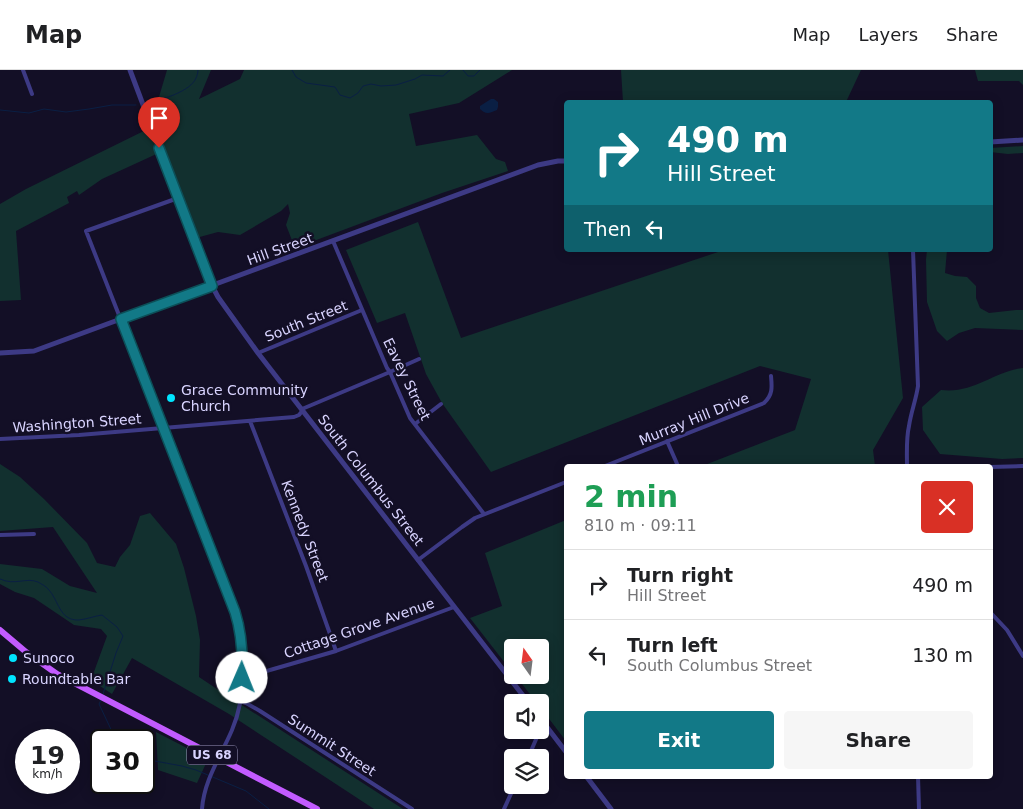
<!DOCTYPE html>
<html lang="en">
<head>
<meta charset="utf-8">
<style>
  body { margin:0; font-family:"DejaVu Sans",sans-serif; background:#f6f6f6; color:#202124; height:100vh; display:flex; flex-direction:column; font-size:19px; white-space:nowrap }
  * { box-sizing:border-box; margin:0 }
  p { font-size:16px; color:#757577 }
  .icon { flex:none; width:28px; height:28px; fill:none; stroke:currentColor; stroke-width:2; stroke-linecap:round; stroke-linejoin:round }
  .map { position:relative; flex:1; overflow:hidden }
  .sheet { position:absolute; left:564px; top:394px; width:429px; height:315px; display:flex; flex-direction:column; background:#fff; border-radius:5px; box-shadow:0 2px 12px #0003 }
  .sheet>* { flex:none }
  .guide { position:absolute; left:564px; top:30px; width:429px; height:152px; border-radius:5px; box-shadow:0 2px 12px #0003; background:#127987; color:#fff; overflow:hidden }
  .needle { width:32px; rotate:346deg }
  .fabs { position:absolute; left:504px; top:569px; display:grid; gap:10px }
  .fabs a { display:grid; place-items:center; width:45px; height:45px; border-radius:5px; background:#fff; box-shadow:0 2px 12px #0003; font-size:25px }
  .speed { position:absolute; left:15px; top:659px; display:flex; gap:10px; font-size:25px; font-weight:700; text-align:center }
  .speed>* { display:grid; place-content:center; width:65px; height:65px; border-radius:50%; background:#fff; box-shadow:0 2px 12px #0003; line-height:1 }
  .speed small { font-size:12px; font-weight:400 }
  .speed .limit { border:2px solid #111; border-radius:8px; background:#fff; color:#111 }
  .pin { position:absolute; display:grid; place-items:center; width:42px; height:42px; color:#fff; margin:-51px -21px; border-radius:50% 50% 50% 0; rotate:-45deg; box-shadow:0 0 5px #0007 }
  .pin .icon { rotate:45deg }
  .me { position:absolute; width:55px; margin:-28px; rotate:1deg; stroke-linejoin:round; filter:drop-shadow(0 0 4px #0008) }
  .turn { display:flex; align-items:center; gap:18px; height:105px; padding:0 20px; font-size:22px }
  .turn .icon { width:65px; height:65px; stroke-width:2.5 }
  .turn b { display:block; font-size:35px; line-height:42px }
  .then { display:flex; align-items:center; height:48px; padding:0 20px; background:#0003; gap:10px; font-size:19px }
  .round { display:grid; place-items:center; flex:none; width:52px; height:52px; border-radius:5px; background:#f6f6f6 }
  .headline { display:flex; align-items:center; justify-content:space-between; height:85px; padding:0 20px }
  h1 { font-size:30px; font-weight:600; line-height:38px; color:#1e9e55 }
  .primary-button { display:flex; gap:10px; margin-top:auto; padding:10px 20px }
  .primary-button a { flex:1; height:58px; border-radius:5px; background:#127987; color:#fff; font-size:20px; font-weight:600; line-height:58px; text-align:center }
  .primary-button a+a { background:#f6f6f6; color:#202124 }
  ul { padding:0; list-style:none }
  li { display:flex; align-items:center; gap:15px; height:70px; padding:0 20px; border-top:1px solid #e0e0e0 }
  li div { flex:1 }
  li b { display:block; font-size:19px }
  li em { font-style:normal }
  header { display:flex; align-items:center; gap:30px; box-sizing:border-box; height:70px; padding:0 25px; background:#fff; border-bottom:1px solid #e0e0e0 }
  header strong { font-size:24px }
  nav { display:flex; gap:28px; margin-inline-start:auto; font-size:18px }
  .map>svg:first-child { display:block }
  .green { fill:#12302f }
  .water { fill:#0a1f44 }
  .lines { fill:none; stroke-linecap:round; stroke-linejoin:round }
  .stream { stroke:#0a1f44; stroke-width:1 }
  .minor { stroke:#3d3a85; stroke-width:4 }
  .tertiary { stroke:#3d3a85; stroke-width:5 }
  .primary { stroke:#c25bff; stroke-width:6 }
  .route-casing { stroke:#0c4f58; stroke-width:12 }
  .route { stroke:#127987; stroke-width:9 }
  .poi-dot { fill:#00e5ff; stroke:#130f26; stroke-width:2 }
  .labels { text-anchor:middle; stroke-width:5; stroke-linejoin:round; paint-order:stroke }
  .shield { fill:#130f26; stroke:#9e99be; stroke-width:1 }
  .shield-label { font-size:12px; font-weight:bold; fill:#d9d4ff }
  .street-label { font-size:14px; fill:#d9d4ff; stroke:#130f26 }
  .poi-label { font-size:14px; fill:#d9d4ff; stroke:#130f26; text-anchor:start }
</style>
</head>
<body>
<header>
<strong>Map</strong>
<nav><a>Map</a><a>Layers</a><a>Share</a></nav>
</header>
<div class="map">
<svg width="1023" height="739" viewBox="0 0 1023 739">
  <rect width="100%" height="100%" fill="#130f26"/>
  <!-- green -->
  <path class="green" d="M167,0H211L199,29L240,9L244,0H512L459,33L409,44L416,76L477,65L496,89L505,92L508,101L442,123L295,178L286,155L290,143L288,134L281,141L240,165L218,162L196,168L163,81L102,109L79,125L77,121L67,127L69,133L16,161L21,230L0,231V134L26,119L158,54L156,37Z
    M621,0H861L846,32H623Z
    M975,0H1023V15L1019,11H978Z
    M1023,76V83L1008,84L990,82V78Z
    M418,152L461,268L724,180H888L903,328L873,380L875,396H702L795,360L811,309L760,296L491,402L442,333L426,304L405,243L377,253L346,180Z
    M927,180H947L945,203L955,206L967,207L976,216V228L980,238L989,243L1016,240H1023V260L975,258L959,263L947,271L937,261L927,232L926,190Z
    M1023,298V388L1002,389L940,384L923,360L922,337L941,320C974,324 994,301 1023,298Z
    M0,394L20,407L44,429L87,473L97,493L115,497L120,487L130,475L140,446L150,443L176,474L184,498L196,546L200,570L199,607L217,619L231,626V628L403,739H374L229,644L132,588L112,624L91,610L107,566L101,559L74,555L34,528L15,522L0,514V494L42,499L70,516L97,523L53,457L0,461Z
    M566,450V671L540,637V632H536L515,605H540V578H512V602L470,548L502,536L485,483Z
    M156,662L208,689L197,713L158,700Z"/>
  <!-- water -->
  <path class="water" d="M491,29H494L498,32V37L497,40C490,43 486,45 480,39V36Z"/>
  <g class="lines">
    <!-- stream -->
    <path class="stream" d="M292,0L296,7L306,13L335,17L340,25L350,28L358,23L363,16L371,14L381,16L396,15L415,9L422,5L443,6L450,0
      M463,0L468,6H474L480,0
      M149,32C162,30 191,21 196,8C197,6 198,3 198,0
      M0,40L29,43L44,39L66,42L89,39L112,35H136
      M0,509C15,516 26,507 38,512C41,514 46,516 48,519C59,530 59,551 79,550C87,549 95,546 102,545L117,557L123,566L116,583L103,624
      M101,630L99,634L116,670
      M144,689L182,696L196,700L246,721L269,739"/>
    <!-- minor -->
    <path class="minor" d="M23,0L32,24
      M178,128L86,161L235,541C246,577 247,625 232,660C221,686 204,710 202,739
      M333,171L387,298L390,302L410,348L484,444
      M258,283L362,240
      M302,339L390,302L419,289
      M250,351L306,496L336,581
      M415,354L441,334
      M0,369L79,365L294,347L299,345L303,340
      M667,371L678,396
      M605,396L764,333C773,325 772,317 771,306
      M907,396C907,383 906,369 909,356C911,342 916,330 918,316L913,180
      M990,397L1023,396
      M0,465L34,464
      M418,490L462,457L475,448L566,412
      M990,542L1007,560L1023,586
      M242,608L336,581L454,537
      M240,631L246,633L260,641L412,739
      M528,688L543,653
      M918,706L919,739
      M504,739L515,715"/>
    <!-- tertiary -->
    <path class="tertiary" d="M130,0L209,210L218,227L258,283L528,632
      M990,72L1023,70
      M0,283L34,281L538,95L558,91H566
      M540,648L566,682
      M586,706L611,739"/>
    <!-- primary -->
    <path class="primary" d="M0,560L26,582L57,604L317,739"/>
  </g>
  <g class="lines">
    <defs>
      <path id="route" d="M159,78L212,216L121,249L235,542C242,564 243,585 242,608"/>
    </defs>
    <!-- route casing -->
    <use href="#route" class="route-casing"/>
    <!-- route -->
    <use href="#route" class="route"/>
  </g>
  <!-- markers -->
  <g class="poi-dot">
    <circle cx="171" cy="328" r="5"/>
    <circle cx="13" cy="588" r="5"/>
    <circle cx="12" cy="609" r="5"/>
  </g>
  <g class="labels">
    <!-- shield labels -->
    <rect class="shield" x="187" y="675.5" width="50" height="19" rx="4"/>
    <g class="shield-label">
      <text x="212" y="689">US 68</text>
    </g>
    <!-- street labels -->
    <g class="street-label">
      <text transform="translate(280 179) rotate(-20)" y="5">Hill Street</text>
      <text transform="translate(306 251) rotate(-22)" y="5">South Street</text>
      <text transform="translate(407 309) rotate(64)" y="5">Eavey Street</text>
      <text transform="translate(694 349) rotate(-22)" y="5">Murray Hill Drive</text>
      <text transform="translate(77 353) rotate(-4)" y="5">Washington Street</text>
      <text transform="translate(371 410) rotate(52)" y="5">South Columbus Street</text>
      <text transform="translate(305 461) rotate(69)" y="5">Kennedy Street</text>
      <text transform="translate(359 558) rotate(-19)" y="5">Cottage Grove Avenue</text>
      <text transform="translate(332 675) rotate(33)" y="5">Summit Street</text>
    </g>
    <!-- poi labels -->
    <g class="poi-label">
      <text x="181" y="325">Grace Community<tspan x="181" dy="16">Church</tspan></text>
      <text x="23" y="593">Sunoco</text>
      <text x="22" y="614">Roundtable Bar</text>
    </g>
  </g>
</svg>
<div class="fabs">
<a><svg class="needle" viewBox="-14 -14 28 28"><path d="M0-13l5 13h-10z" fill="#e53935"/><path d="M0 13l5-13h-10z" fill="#757577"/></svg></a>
<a><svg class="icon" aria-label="sound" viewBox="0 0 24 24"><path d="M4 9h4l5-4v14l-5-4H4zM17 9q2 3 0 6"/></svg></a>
<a><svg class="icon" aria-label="layers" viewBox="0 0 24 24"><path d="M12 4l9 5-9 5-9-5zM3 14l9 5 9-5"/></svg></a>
</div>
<div class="speed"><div>19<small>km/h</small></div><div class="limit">30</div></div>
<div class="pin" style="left:159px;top:78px;background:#d93025"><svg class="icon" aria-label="arrive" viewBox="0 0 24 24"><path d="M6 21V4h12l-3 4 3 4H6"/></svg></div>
<svg class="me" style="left:242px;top:608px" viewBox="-20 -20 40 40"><circle r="19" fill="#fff"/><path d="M0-13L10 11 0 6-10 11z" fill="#127987"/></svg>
<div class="guide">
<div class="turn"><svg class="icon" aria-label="right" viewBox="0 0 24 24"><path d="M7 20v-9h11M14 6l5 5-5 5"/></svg><div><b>490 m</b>Hill Street</div></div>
<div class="then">Then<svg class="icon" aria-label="left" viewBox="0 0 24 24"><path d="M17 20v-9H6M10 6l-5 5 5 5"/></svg></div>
</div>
<section class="sheet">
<div class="headline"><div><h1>2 min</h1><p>810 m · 09:11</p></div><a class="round" style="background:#d93025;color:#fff"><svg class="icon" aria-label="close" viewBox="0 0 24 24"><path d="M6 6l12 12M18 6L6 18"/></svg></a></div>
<ul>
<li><svg class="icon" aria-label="right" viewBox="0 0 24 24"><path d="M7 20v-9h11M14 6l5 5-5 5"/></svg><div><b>Turn right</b><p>Hill Street</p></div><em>490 m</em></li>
<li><svg class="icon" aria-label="left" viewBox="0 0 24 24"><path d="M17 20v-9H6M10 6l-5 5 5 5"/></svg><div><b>Turn left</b><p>South Columbus Street</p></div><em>130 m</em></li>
</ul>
<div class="primary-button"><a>Exit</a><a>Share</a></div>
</section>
</div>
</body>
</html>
